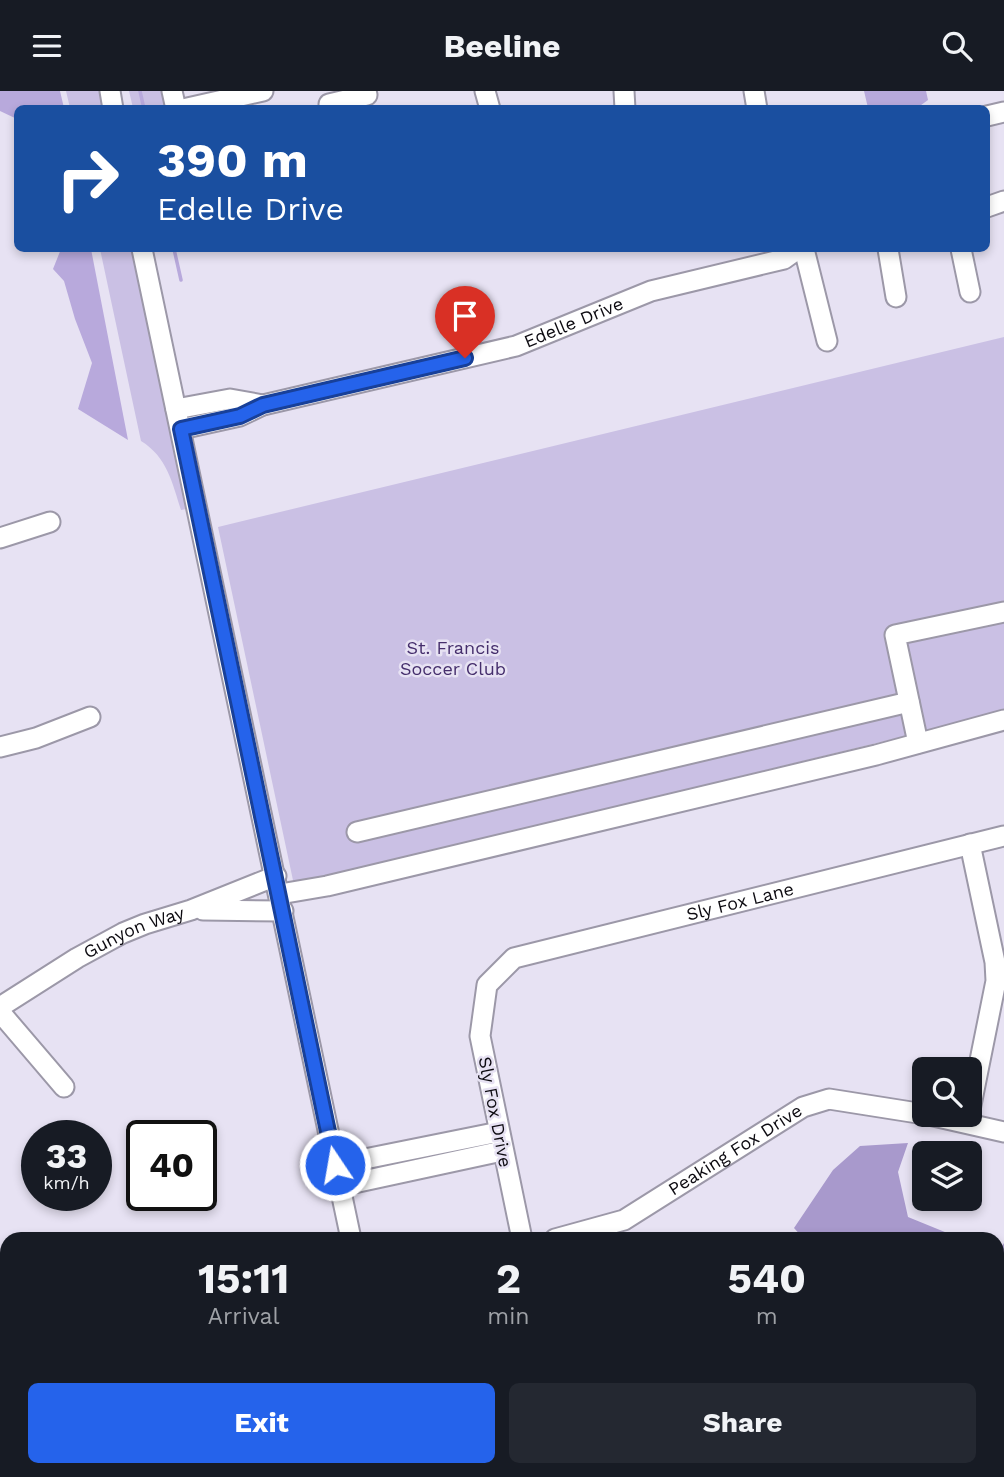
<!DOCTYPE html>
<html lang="en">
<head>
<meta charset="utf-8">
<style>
  body { margin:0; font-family:"Work Sans",sans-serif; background:#242831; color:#f1f3f6; height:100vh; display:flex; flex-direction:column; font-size:26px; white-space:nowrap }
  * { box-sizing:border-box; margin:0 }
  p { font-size:23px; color:#9ea1a6 }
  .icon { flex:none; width:38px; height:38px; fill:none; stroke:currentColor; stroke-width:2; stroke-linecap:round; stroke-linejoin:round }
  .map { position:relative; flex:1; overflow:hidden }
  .drawer { position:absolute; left:0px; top:1141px; width:1004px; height:245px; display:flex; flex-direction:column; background:#171b24; border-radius:21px 21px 0 0; box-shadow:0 4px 10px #0003 }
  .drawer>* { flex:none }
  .top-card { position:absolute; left:14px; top:14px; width:976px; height:147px; border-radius:10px; box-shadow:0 4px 10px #0003; background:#1a4fa0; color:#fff; overflow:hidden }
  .tools { position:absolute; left:912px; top:966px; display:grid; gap:14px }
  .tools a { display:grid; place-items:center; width:70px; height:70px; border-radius:10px; background:#171b24; box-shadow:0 4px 10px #0003; font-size:35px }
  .speed { position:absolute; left:21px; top:1029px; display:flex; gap:14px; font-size:35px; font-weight:700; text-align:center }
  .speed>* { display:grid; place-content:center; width:91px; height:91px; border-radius:50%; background:#171b24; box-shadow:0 4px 10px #0003; line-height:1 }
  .speed small { font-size:18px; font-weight:400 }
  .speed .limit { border:4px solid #111; border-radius:10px; background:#fff; color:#111 }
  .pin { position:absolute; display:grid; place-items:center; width:60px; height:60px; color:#fff; margin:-72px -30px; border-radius:50% 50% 50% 0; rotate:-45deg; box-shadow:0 0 7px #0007 }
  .pin .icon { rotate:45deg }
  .me { position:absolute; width:77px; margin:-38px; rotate:348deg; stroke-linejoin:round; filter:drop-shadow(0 0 5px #0008) }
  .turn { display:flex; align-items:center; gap:24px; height:147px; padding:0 28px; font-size:32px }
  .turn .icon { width:91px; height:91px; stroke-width:2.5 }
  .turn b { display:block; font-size:49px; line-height:60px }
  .eta { display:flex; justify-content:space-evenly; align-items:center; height:119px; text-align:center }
  .eta b { font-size:42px; font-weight:700; line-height:49px }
  .button { display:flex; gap:14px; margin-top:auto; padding:14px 28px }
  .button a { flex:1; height:80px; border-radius:10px; background:#2563eb; color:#fff; font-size:28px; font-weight:700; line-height:80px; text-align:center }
  .button a+a { background:#242831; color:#f1f3f6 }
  header { display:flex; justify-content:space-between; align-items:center; height:91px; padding:0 28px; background:#171b24; font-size:32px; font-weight:700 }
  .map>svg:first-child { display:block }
  .green { fill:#cac0e4 }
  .forest { fill:#a899cc }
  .water { fill:#b8a9dc }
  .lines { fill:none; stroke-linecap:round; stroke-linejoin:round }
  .stream { stroke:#b8a9dc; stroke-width:3.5 }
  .minor-casing { stroke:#9c98a8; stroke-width:23 }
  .minor { stroke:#fff; stroke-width:19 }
  .route-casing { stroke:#184099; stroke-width:18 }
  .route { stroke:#2563eb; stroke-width:12 }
  .labels { text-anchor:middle; stroke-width:5; stroke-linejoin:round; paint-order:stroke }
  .street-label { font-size:18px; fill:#0c0a10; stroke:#e7e2f3 }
  .park-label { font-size:18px; fill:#452e6c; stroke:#e7e2f3 }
</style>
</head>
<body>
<header><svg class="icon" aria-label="menu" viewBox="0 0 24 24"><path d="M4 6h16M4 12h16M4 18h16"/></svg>Beeline<svg class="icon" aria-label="search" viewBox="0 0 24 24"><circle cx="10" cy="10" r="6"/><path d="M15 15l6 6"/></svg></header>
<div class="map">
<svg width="1004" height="1386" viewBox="0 0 1004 1386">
  <rect width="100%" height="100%" fill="#e7e2f3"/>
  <!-- green -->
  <path class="green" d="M66,0H99L103,17H70Z
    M129,0H163L167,17H133Z
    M100,158H135L192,417L181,419C172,391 167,366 141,350Z
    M1004,246V621L294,794L218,436Z"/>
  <!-- forest -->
  <path class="forest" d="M908,1052L898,1081L908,1126L962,1148H804L794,1137L833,1079L860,1055Z
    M1004,1152V1386H781L775,1379H998V1162Z"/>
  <!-- water -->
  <path class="water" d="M0,0H60L64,17L18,18L17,28L0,20Z
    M864,0H926L928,9L917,17H868Z
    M61,158H91L128,349L78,318L92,272L75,228L64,190L53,178Z"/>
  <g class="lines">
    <!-- stream -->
    <path class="stream" d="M140,0L144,18
      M174,158L181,189"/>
    <defs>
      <g id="minor">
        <path d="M110,0L113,18"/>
        <path d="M172,0L176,18"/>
        <path d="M485,0L490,18"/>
        <path d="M624,0L625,18"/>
        <path d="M754,0L757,18"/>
        <path d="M329,13L367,4L366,0"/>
        <path d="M183,18L263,0"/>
        <path d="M987,25L1004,21"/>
        <path d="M987,116L1004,110"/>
        <path d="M142,158L351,1148"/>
        <path d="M804,158L827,250"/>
        <path d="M888,158L896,206"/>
        <path d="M961,158L970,201"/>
        <path d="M176,318L230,308L263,314"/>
        <path id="s1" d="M181,338L240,325L263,314L516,255L651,200L784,168L798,158"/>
        <path d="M0,447L50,431"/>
        <path d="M918,652L895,544L1004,521"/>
        <path d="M0,656L36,647L90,626"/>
        <path d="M357,741L909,611"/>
        <path d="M280,803L327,795L876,664L1004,629"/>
        <path d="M203,819L283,820"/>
        <path id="s2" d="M0,916L77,867L123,842L145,833L191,819L276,785"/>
        <path d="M0,921L64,996"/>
        <path d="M970,1019L996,890L995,871L970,753"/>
        <path d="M929,1024L1004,1041"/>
        <path d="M335,1074L499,1041"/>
        <path d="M340,1095L502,1060"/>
        <path id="s3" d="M522,1148L480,945L487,894L514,867L1004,745"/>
        <path id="s4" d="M555,1148L624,1129L803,1016L829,1008L924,1023"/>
        <path d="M7,1259L0,1263L7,1275"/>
        <path d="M399,1379L400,1386"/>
      </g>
    </defs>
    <!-- minor casing -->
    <use href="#minor" class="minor-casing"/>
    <!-- minor -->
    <use href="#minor" class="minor"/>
  </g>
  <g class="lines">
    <defs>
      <path id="route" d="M335,1074L181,338L240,325L263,314L465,267"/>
    </defs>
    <!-- route casing -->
    <use href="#route" class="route-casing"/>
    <!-- route -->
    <use href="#route" class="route"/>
  </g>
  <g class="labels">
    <!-- street labels -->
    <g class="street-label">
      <text dy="6" stroke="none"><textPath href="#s1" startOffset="408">Edelle Drive</textPath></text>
      <text dy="6" stroke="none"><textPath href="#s3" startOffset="530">Sly Fox Lane</textPath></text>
      <text dy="6" stroke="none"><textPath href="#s2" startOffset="154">Gunyon Way</textPath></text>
      <text transform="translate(495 1021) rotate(79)" y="6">Sly Fox Drive</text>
      <text dy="6" stroke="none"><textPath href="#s4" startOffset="203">Peaking Fox Drive</textPath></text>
    </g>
    <!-- park labels -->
    <g class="park-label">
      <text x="453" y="563">St. Francis<tspan x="453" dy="21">Soccer Club</tspan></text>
    </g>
  </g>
</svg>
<div class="tools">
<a><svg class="icon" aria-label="search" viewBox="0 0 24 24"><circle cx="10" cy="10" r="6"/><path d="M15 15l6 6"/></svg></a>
<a><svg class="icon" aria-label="layers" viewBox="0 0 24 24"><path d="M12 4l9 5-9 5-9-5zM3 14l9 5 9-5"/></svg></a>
</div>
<div class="speed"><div>33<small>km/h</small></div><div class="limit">40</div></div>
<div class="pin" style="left:465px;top:267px;background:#d93025"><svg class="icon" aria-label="arrive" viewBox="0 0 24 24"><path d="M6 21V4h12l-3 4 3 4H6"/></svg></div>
<svg class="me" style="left:335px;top:1074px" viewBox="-20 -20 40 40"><circle r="17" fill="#2563eb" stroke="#fff" stroke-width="3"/><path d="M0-11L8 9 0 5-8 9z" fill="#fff"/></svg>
<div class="top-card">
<div class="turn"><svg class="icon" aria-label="right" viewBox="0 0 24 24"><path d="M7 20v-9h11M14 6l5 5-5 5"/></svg><div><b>390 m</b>Edelle Drive</div></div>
</div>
<section class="drawer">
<div class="eta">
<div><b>15:11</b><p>Arrival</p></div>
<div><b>2</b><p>min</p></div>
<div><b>540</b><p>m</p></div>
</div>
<div class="button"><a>Exit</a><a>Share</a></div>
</section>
</div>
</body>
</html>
